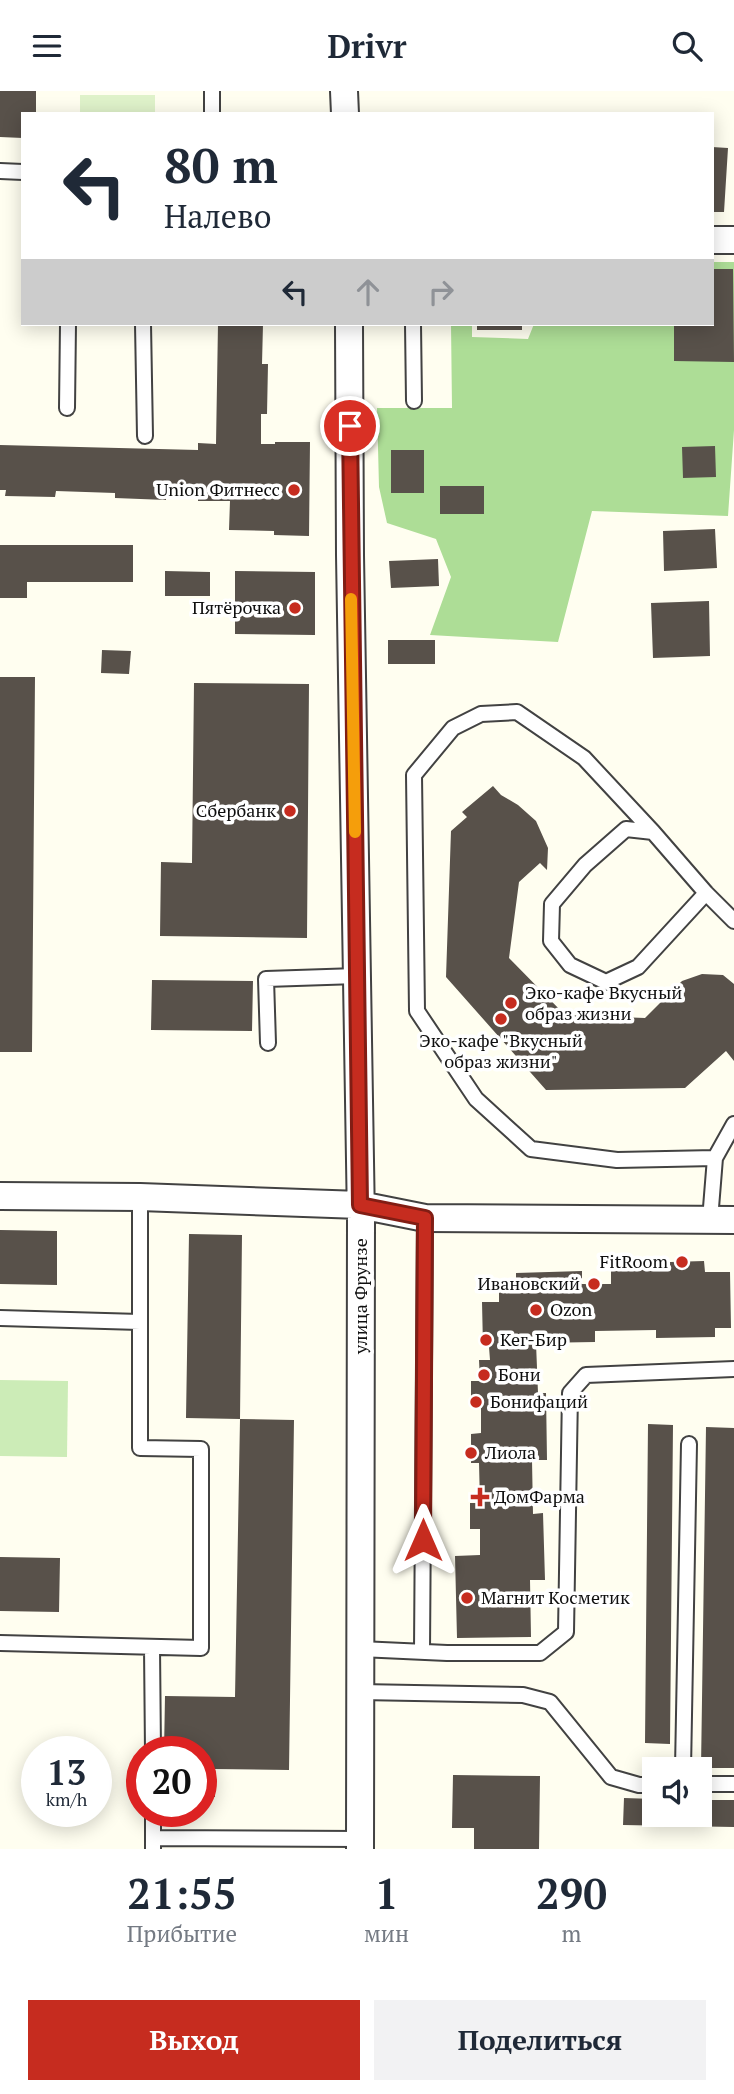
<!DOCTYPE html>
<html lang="ru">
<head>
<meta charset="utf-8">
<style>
  body { margin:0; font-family:"PT Serif",serif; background:#f2f2f3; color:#1f2937; height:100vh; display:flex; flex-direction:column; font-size:26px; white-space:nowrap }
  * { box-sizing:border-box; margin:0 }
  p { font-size:23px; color:#747a83 }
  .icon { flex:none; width:38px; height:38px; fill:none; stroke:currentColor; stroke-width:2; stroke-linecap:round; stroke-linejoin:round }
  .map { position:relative; height:1758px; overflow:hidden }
  .sheet { display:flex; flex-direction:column; background:#fff; flex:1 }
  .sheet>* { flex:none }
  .guide { position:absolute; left:21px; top:21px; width:693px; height:214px; border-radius:0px; box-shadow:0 4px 18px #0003; background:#fff; color:#1f2937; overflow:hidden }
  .tools { position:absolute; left:642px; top:1666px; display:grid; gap:14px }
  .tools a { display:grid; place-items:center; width:70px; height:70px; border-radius:0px; background:#fff; box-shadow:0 4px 18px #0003; font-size:35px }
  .speed { position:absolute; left:21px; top:1645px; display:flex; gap:14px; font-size:35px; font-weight:700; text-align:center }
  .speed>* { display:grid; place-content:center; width:91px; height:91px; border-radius:50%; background:#fff; box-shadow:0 4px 18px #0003; line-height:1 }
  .speed small { font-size:18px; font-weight:400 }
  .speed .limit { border:10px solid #d22; background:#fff; color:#111 }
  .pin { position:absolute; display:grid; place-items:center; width:60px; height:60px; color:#fff; margin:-30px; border:4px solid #fff; border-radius:50%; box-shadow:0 2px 7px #0007 }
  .me { position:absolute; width:77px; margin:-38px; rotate:0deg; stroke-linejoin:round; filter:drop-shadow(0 0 5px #0008) }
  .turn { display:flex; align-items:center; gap:24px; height:147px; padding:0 28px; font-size:32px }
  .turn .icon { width:91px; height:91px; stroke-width:2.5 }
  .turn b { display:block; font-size:49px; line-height:60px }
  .lanes { display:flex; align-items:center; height:66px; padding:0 28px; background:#0003; justify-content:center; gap:35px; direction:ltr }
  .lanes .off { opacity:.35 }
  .eta { display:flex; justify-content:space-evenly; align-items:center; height:119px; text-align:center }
  .eta b { font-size:42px; font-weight:800; line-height:49px }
  .button { display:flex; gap:14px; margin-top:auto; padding:14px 28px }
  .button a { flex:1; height:80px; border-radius:0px; background:#c62c1f; color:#fff; font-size:28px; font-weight:800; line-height:80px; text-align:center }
  .button a+a { background:#f2f2f3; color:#1f2937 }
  header { display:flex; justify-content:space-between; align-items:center; height:91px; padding:0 28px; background:#fff; font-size:32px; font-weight:800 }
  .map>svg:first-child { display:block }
  .green { fill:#ccecb7 }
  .forest { fill:#addd96 }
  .pitch { fill:#dff2ca }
  .building { fill:#58514a }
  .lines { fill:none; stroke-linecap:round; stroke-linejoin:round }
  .service-casing { stroke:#424242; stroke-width:18 }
  .minor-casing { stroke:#424242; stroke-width:30 }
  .service { stroke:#fff; stroke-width:14 }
  .minor { stroke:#fff; stroke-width:26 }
  .route-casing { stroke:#811d14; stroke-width:18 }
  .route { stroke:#c62c1f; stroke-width:12 }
  .slow { stroke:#f59e0b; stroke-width:12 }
  .poi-dot { fill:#c62c1f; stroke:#fff; stroke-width:2.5 }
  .labels { text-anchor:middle; stroke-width:7; stroke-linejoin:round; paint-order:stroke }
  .poi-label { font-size:18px; fill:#0f0f0f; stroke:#fff; text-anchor:start }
  .street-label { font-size:18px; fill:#0f0f0f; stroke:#fff }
</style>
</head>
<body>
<header><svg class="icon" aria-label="menu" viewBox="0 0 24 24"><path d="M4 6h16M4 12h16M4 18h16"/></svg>Drivr<svg class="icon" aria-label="search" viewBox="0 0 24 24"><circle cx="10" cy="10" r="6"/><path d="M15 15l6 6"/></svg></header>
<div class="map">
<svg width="734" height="1758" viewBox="0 0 734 1758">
  <rect width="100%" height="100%" fill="#fffef0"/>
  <!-- green -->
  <path class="green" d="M0,1289L68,1290L67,1366L0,1365Z"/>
  <!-- forest -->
  <path class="forest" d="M712,171H734V339L728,425L592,420L558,551L430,544L451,486L436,448L387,432L379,396L377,317H452L451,233H472V246L528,248L534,233H712Z"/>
  <!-- pitch -->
  <path class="pitch" d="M80,4H155V23H80Z"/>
  <!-- building -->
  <path class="building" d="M0,0H36V23H23V47L0,46Z
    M712,56L728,57L724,121H712Z
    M712,178H733L734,271L674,270V233H712Z
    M218,233H263L262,273H268L267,323H261V353H275V351H310L309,445L274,444V440L229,439L230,410H198V404L166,403V409L115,407V402L56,400L55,406L5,405L6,399H0V354L198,359V352L216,353Z
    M477,233H522V239H477Z
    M715,355L716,386L683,387L682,356Z
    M391,359H424V402H391Z
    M440,395H484V423H440Z
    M715,438L717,477L664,480L663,440Z
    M0,454H133V491H27V507H0Z
    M438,468L439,495L391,497L389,470Z
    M165,480L210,481V505H165Z
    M235,480L315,481V544L235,543Z
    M709,510L710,565L653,567L651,512Z
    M388,549H435V573H388Z
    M102,559L131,560L129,583L101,582Z
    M0,586H35L32,961H0Z
    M194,592L309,593L307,847L160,845L161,771L192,772Z
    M493,695L501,704L518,714L536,730L548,757L547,779L540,772L519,791L509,867L565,924L645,927L682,890L702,883L723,884L734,893V970L726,960L685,997L546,999L446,886L451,740L467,726L462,721Z
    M152,889L253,890L252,940L151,939Z
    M0,1139L57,1140V1194L0,1193Z
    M189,1143L242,1144L240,1328L186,1327Z
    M704,1170L705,1181H730L731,1237H715V1246L656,1247V1239L595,1240V1251L536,1252L538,1302H546L547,1369H532L533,1423L543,1422L545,1489H530L531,1546L457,1547L455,1465L480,1464V1438H470V1412H480L479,1372H471V1343L481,1342V1316H471V1290H480L479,1269H490L489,1256H483L482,1211H499V1195L516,1194V1182L582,1180V1193H611V1179H637V1172Z
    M240,1328L294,1329L289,1679L215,1678V1706H201V1661H164L165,1605L235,1606Z
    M648,1333L673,1334L670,1653L645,1652Z
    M706,1336L734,1337V1677H701Z
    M0,1466L60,1467L59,1521L0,1520Z
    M453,1684L540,1685L539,1758H474V1737H452Z
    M624,1707L654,1708V1724H700V1709H734V1736L623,1734Z"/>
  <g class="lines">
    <defs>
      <path id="service" d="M212,23V0
        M0,80L23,81
        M143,233L145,345
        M413,233L414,310
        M67,317L68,233
        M653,741L584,667L517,621L481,623L453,637L414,684L417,920L476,1008L531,1058L617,1069L715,1067
        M706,802L638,876L606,891L570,874L551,850L552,813L585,774L626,738L653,741L706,802L734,830
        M268,952L266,888L357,885
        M710,1129L715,1067L734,1033
        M0,1227L140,1231
        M0,1552L201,1557V1358L140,1357V1106
        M152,1556L153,1661
        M360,1558L447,1562H540L566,1541L570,1302L586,1284L734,1278
        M422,1561L425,1127
        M360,1601L523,1604L550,1611L611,1686L639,1694H654
        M683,1678L689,1353
        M700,1693H734
        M153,1720V1758
        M153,1747L360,1748"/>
      <path id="minor" d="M344,0L345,23
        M712,149H734
        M349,233L350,464L361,1130L360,1758
        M0,1105L140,1106L360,1114L425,1127L734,1129"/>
    </defs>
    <!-- service casing -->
    <use href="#service" class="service-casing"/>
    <!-- minor casing -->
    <use href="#minor" class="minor-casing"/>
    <!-- service -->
    <use href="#service" class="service"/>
    <!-- minor -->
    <use href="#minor" class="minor"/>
  </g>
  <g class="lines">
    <defs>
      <path id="route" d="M350,335L360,1114L425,1127L423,1449"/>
    </defs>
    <!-- route casing -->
    <use href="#route" class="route-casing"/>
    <!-- route -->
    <use href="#route" class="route"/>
    <!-- slow -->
    <path class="slow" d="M351,508L355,741"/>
  </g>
  <!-- markers -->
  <g class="poi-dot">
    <circle cx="294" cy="399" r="7"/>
    <circle cx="295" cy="517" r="7"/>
    <circle cx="290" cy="720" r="7"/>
    <circle cx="511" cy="912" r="7"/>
    <circle cx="501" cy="928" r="7"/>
    <circle cx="682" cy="1171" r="7"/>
    <circle cx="594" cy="1193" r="7"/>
    <circle cx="536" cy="1219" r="7"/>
    <circle cx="486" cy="1249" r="7"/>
    <circle cx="484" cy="1284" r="7"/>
    <circle cx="476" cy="1311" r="7"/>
    <circle cx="471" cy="1362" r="7"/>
    <path d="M476.5 1395.5h7v7h7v7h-7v7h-7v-7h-7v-7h7z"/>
    <circle cx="467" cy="1507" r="7"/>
  </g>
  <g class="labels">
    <!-- poi labels -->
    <g class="poi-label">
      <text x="280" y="405" text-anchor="end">Union Фитнесс</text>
      <text x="281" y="523" text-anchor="end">Пятёрочка</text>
      <text x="276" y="726" text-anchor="end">Сбербанк</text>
      <text x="525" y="908">Эко-кафе Вкусный<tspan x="525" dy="21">образ жизни</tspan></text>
      <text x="501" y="956" text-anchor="middle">Эко-кафе "Вкусный<tspan x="501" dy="21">образ жизни"</tspan></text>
      <text x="668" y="1177" text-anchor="end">FitRoom</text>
      <text x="580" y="1199" text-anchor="end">Ивановский</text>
      <text x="550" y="1225">Ozon</text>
      <text x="500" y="1255">Кег-Бир</text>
      <text x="498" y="1290">Бони</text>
      <text x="490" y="1317">Бонифаций</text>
      <text x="485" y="1368">Лиола</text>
      <text x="494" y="1412">ДомФарма</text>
      <text x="481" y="1513">Магнит Косметик</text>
    </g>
    <!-- street labels -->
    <g class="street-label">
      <text transform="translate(361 1205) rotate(-90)" y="6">улица Фрунзе</text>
    </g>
  </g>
</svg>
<div class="tools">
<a><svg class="icon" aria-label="sound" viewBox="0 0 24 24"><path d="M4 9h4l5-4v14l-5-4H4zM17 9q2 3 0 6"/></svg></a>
</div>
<div class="speed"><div>13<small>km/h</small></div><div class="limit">20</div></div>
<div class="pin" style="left:350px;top:335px;background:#d93025"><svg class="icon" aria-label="arrive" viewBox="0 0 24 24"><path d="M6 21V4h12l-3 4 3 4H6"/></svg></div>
<svg class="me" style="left:423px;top:1449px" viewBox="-20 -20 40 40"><path d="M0-17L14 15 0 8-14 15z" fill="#c62c1f" stroke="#fff" stroke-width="4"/></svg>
<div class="guide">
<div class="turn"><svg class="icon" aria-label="left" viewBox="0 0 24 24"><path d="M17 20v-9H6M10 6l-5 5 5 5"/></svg><div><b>80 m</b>Налево</div></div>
<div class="lanes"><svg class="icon" aria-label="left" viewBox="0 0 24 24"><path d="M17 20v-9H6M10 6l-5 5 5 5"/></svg><svg class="icon off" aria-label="ahead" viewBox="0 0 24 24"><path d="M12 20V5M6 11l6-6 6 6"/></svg><svg class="icon off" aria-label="right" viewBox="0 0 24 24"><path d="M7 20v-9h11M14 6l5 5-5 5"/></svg></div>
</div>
</div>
<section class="sheet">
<div class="eta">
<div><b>21:55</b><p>Прибытие</p></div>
<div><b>1</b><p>мин</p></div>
<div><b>290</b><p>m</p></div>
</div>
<div class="button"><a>Выход</a><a>Поделиться</a></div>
</section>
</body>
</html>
